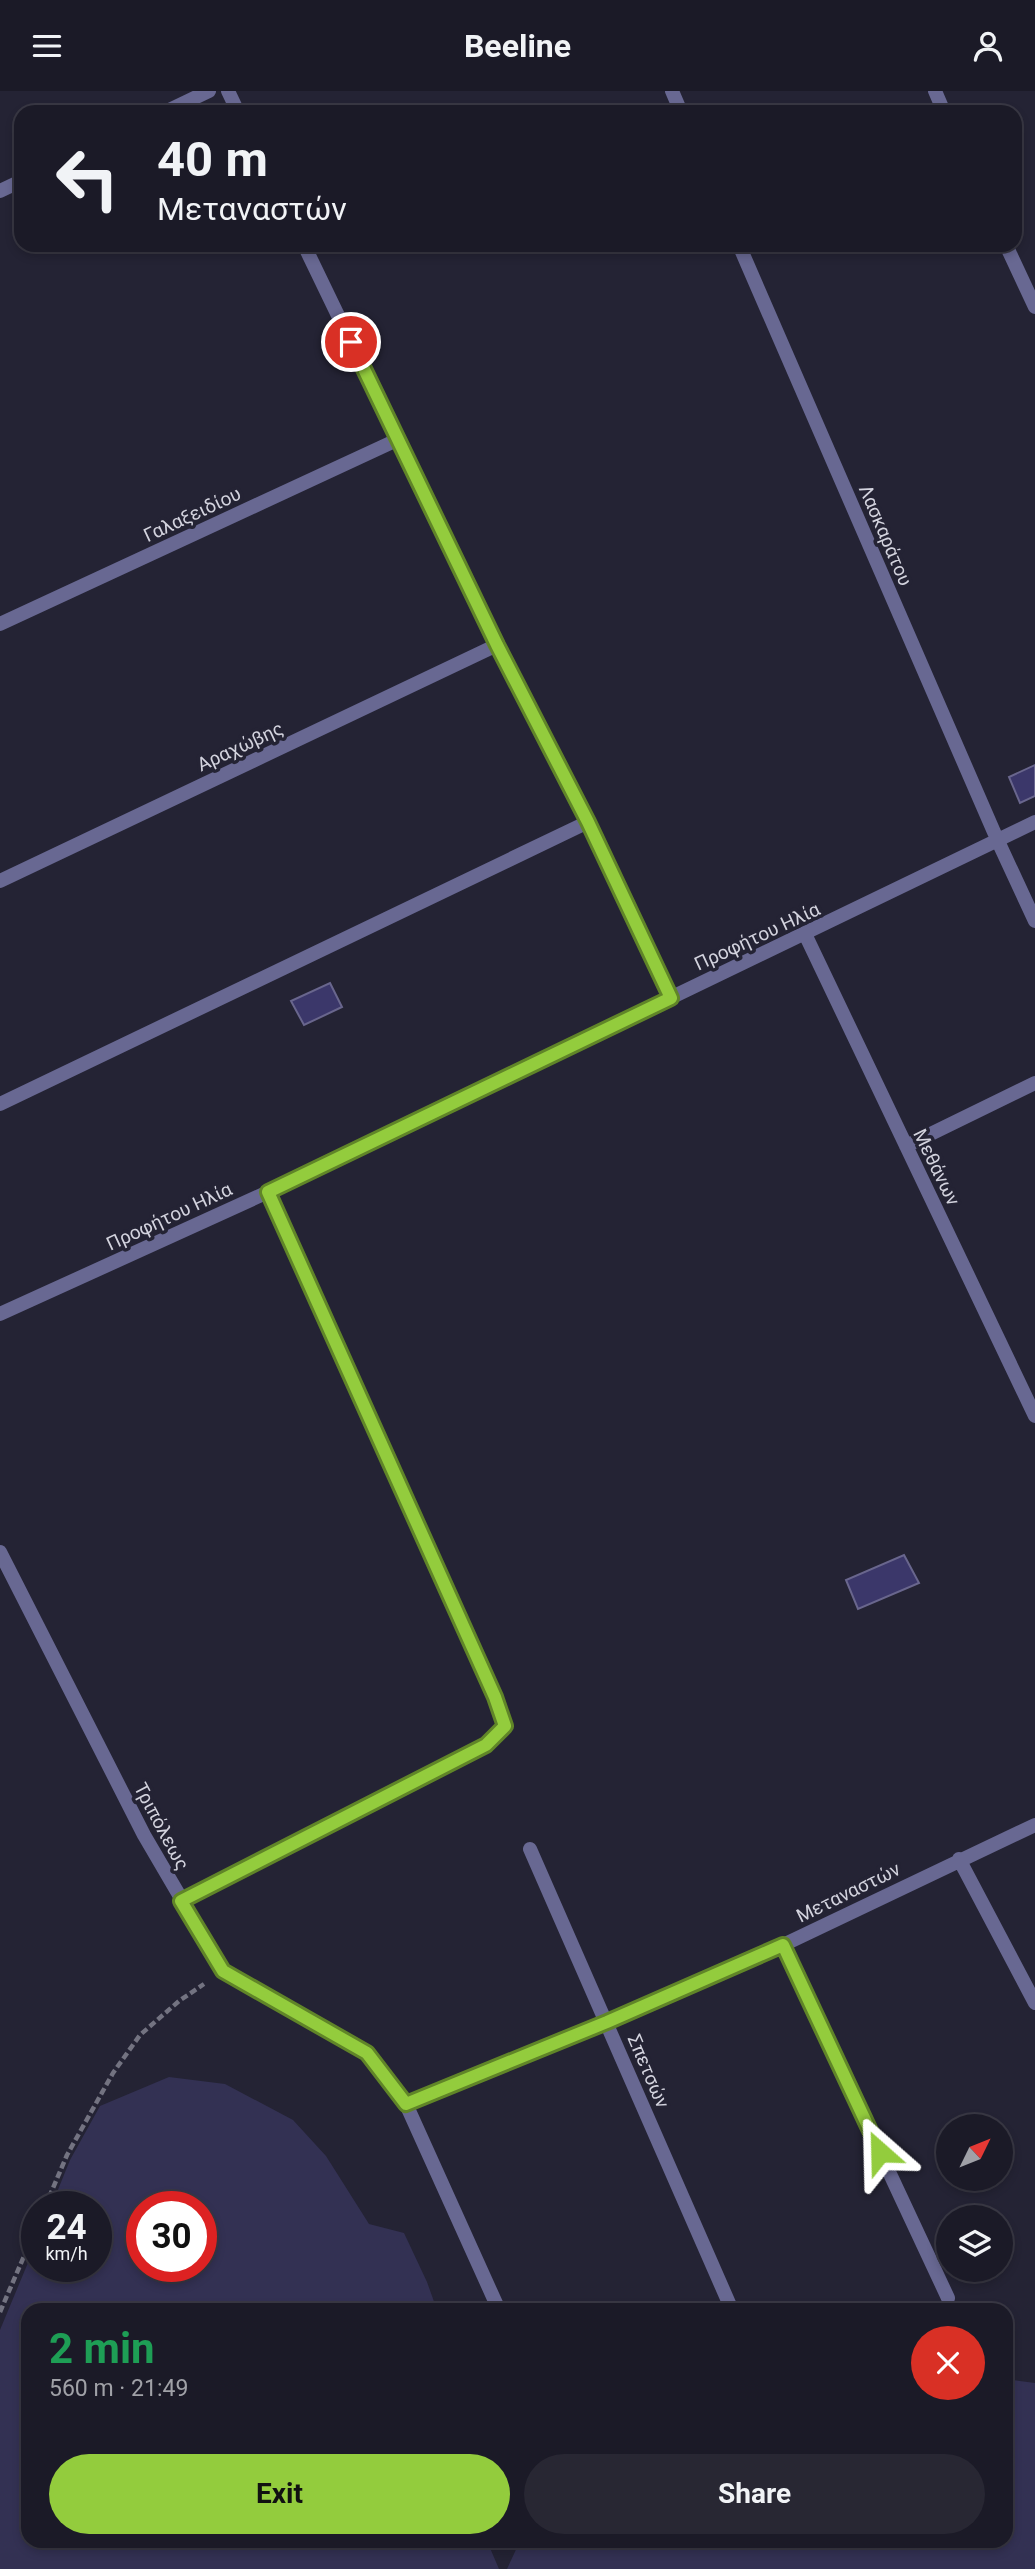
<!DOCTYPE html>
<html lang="en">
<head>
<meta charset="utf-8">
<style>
  body { margin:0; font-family:Roboto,sans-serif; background:#282733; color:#f1f3f6; height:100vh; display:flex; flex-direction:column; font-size:26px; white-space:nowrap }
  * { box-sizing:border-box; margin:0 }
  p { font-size:23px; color:#a0a1a7 }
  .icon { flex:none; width:38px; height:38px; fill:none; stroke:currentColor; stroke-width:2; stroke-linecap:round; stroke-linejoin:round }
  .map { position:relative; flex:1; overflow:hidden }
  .sheet { position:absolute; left:21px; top:2212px; width:992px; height:245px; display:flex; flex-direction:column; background:#1b1a27; border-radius:21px; box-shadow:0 4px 10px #0003,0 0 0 2px #393844 }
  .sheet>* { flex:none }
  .top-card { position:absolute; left:14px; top:14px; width:1008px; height:147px; border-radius:21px; box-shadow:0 4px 10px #0003,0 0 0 2px #393844; background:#1b1a27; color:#f1f3f6; overflow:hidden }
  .needle { width:46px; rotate:47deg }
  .controls { position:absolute; left:936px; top:2023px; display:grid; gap:14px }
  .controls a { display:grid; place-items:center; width:77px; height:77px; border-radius:50%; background:#1b1a27; box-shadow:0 4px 10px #0003,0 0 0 2px #393844; font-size:35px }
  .speed { position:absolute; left:21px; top:2100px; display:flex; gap:14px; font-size:35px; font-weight:700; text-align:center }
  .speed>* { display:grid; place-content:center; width:91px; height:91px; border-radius:50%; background:#1b1a27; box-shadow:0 4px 10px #0003,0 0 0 2px #393844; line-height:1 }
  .speed small { font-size:18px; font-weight:400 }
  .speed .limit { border:10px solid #d22; background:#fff; color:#111 }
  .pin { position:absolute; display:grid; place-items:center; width:60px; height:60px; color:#fff; margin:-30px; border:4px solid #fff; border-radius:50%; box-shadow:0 2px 7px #0007 }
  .me { position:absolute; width:77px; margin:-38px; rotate:335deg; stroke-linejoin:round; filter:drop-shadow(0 0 5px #0008) }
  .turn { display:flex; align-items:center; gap:24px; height:147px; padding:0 28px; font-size:32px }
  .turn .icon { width:91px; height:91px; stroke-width:2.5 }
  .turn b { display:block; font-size:49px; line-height:60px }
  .round { display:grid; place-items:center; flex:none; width:74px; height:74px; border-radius:37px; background:#282733 }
  .head { display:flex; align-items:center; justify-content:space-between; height:119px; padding:0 28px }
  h1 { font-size:42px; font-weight:700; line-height:52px; color:#1e9e55 }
  .primary-button { display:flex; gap:14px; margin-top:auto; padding:14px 28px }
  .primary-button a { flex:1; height:80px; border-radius:42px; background:#93cc3d; color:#111; font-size:28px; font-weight:700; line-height:80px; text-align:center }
  .primary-button a+a { background:#282733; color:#f1f3f6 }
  header { display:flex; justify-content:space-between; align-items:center; height:91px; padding:0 28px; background:#1b1a27; font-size:32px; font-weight:700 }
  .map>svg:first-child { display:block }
  .green { fill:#333153; fill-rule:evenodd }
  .water { fill:#3b376a; stroke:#69668d; stroke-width:2 }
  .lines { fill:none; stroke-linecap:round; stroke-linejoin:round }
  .path { stroke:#737381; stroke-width:4.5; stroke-dasharray:7 3.5; stroke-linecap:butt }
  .minor { stroke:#686892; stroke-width:14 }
  .route-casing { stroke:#608528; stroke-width:18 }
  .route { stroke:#93cc3d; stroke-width:12 }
  .labels { text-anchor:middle; stroke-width:7; stroke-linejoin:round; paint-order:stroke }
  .street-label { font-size:19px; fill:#d3d3de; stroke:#242334 }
</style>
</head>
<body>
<header><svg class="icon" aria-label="menu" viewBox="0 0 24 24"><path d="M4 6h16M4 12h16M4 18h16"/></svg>Beeline<svg class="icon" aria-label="person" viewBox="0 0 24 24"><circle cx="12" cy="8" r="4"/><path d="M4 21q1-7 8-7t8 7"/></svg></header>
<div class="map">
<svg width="1035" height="2478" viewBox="0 0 1035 2478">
  <rect width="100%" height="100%" fill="#242334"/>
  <!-- green -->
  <path class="green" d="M169,1986L225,1993L293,2029L326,2065L369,2133L404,2142L427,2191L437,2219H28V2450H487L499,2478H0V2239L37,2150V2175H96V2116H51L70,2069L100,2015ZM142,2116H201V2175H142Z
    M1006,2288L1035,2292V2478H507L520,2450H1006Z"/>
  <!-- water -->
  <path class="water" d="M1035,674V705L1020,712L1009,686Z
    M330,892L342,916L304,934L291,910Z
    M904,1464L919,1492L858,1518L846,1489Z"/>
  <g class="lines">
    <!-- path -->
    <path class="path" d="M45,2116L67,2064L113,1982L140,1944L179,1910L204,1893
      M0,2221L37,2135"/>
    <!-- minor -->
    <path class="minor" d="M228,0L238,21
      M672,0L681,21
      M935,0L944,21
      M165,21L209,0
      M0,100L21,90
      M304,154L497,554L588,731L671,907
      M739,154L997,748L1035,830
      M1006,154L1035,216
      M0,533L399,348
      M0,790L497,554
      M805,843L1035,1325
      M0,1013L588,731
      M906,1055L1035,992
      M0,1223L268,1101L1035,731
      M0,1461L144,1744L223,1879L367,1962L406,2013L499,2219
      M530,1758L732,2219
      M959,1768L1035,1912
      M181,1810L487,1654L505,1635L495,1606L268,1101
      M783,1854L948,2207
      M406,2013L607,1931L783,1854L1035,1734"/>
  </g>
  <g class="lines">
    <defs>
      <path id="route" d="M351,251L497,554L588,731L671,907L268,1101L495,1606L505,1635L486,1654L181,1810L223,1880L367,1962L406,2013L607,1931L783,1854L880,2061"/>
    </defs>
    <!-- route casing -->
    <use href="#route" class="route-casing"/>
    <!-- route -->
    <use href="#route" class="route"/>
  </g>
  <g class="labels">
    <!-- street labels -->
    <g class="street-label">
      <text transform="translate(192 423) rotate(-25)" y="7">Γαλαξειδίου</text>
      <text transform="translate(886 444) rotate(67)" y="7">Λασκαράτου</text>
      <text transform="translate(240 655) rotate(-25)" y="7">Αραχώβης</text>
      <text transform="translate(757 845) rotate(-25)" y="7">Προφήτου Ηλία</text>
      <text transform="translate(937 1076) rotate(64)" y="7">Μεθάνων</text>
      <text transform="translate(169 1125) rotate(-25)" y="7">Προφήτου Ηλία</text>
      <text transform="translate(162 1735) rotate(62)" y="7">Τριπόλεως</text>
      <text transform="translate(848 1801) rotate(-26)" y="7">Μεταναστών</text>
      <text transform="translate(649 1980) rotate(67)" y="7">Σπετσών</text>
    </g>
  </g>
</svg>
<div class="controls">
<a><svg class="needle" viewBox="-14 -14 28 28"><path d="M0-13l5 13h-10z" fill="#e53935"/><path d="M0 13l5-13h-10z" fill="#a0a1a7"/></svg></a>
<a><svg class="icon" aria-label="layers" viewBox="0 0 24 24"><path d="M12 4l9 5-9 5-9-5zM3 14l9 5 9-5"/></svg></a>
</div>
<div class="speed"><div>24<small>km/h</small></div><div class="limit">30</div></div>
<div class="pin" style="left:351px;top:251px;background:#d93025"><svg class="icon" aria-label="arrive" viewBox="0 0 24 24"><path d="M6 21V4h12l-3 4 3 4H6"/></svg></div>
<svg class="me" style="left:880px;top:2061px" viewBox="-20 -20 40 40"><path d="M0-17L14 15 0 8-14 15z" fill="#93cc3d" stroke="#fff" stroke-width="4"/></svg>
<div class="top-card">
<div class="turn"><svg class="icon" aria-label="left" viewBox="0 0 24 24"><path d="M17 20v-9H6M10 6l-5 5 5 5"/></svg><div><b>40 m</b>Μεταναστών</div></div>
</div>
<section class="sheet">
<div class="head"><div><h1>2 min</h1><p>560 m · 21:49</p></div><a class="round" style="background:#d93025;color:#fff"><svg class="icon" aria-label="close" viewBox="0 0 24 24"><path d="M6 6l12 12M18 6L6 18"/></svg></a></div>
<div class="primary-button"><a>Exit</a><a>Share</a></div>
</section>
</div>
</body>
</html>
